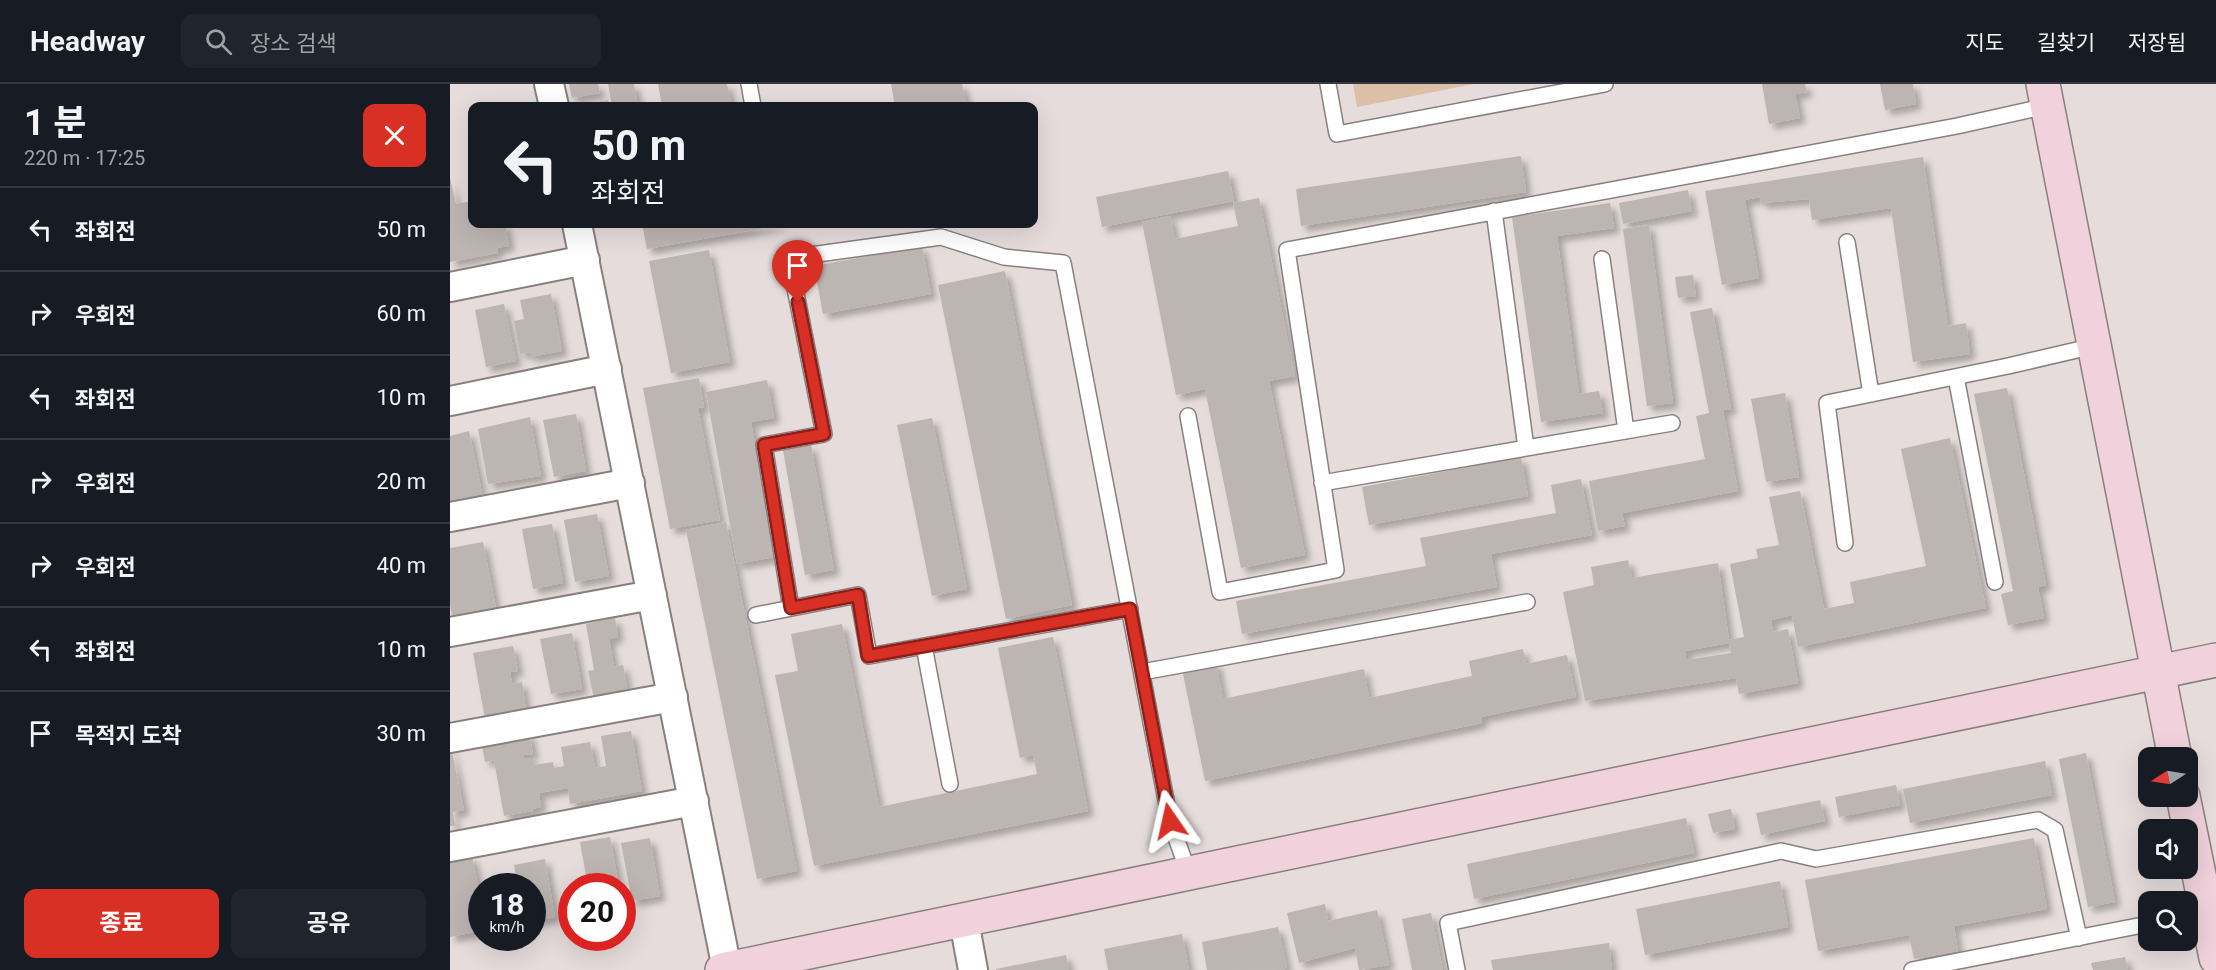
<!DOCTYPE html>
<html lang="ko">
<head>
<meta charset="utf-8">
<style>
  body { margin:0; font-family:Roboto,"Noto Sans KR",sans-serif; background:#20242c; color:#f1f3f6; height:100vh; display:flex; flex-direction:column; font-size:22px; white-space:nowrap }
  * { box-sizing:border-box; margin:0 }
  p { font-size:20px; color:#9ea1a6 }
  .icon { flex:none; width:33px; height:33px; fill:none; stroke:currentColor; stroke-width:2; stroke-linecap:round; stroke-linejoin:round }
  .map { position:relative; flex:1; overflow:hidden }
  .sheet { display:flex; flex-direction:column; background:#171b24; width:450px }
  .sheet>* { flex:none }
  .guide { position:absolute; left:18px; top:18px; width:570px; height:126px; border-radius:12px; box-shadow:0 6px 24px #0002; background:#171b24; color:#f1f3f6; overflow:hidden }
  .needle { width:39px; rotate:258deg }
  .controls { position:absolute; left:1688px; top:663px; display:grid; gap:12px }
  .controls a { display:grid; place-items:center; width:60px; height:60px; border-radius:12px; background:#171b24; box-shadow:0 6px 24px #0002; font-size:30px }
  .speed { position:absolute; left:18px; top:789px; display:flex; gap:12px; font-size:30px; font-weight:700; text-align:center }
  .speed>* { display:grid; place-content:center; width:78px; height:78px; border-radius:50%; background:#171b24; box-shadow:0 6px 24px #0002; line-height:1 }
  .speed small { font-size:15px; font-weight:400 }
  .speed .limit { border:9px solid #d22; background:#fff; color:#111 }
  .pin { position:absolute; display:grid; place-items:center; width:51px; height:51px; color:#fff; margin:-62px -26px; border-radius:50% 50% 50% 0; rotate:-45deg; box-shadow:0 0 6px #0007 }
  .pin .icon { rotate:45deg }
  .me { position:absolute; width:66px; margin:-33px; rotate:349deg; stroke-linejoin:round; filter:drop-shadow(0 0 4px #0008) }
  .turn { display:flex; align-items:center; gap:21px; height:126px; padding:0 24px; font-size:27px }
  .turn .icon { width:78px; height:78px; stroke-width:2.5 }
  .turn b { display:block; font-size:42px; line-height:51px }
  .round { display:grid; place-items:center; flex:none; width:63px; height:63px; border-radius:12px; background:#20242c }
  .head { display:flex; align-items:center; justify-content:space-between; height:102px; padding:0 24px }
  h1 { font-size:36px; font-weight:700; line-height:45px }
  .button { display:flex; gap:12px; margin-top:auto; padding:12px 24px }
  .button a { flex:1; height:69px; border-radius:12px; background:#d93025; color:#fff; font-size:24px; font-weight:700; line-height:69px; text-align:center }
  .button a+a { background:#20242c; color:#f1f3f6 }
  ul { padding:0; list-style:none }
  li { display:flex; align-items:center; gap:18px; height:84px; padding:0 24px; border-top:2px solid #363941 }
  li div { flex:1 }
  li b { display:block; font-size:22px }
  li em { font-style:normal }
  header { display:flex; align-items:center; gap:36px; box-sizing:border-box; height:84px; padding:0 30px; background:#171b24; border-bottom:2px solid #363941 }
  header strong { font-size:28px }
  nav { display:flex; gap:33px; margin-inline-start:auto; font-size:21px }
  .search { width:420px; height:54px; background:#20242c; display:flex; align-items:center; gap:15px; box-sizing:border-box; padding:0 21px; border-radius:12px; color:#9ea1a6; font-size:22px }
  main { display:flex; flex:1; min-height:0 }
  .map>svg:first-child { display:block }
  .green { fill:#dbbfa6 }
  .building { fill:#bdb5b2; fill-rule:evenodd; filter:url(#shadow) }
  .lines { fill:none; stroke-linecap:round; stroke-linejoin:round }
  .lane-casing { stroke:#88807f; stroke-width:18 }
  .street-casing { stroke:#88807f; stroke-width:32 }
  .secondary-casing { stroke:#88807f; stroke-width:36 }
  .lane { stroke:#fff; stroke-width:15 }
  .street { stroke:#fff; stroke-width:28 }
  .secondary { stroke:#f1d1db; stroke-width:33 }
  .route-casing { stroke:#8d1f18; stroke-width:15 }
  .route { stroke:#d93025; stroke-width:10 }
</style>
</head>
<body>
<header>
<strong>Headway</strong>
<div class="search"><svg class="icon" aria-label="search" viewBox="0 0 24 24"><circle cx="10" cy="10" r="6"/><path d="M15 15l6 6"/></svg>장소 검색</div>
<nav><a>지도</a><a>길찾기</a><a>저장됨</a></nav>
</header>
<main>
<section class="sheet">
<div class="head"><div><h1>1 분</h1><p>220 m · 17:25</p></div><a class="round" style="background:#d93025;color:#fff"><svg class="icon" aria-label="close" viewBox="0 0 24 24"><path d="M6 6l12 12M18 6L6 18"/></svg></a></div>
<ul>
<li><svg class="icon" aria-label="left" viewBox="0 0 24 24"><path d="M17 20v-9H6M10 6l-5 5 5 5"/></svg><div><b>좌회전</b></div><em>50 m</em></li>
<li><svg class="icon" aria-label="right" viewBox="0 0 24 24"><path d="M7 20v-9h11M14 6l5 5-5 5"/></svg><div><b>우회전</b></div><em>60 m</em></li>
<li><svg class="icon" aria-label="left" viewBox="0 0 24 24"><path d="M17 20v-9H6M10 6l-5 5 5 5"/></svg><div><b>좌회전</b></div><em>10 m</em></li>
<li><svg class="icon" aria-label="right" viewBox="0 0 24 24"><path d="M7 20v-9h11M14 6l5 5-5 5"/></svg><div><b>우회전</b></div><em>20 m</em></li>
<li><svg class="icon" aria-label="right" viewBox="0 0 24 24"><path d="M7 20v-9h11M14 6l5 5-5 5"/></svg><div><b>우회전</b></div><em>40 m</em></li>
<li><svg class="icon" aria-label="left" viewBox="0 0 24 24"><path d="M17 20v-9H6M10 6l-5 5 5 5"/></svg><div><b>좌회전</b></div><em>10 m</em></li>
<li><svg class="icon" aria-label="arrive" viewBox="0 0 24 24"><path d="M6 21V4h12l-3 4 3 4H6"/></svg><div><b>목적지 도착</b></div><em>30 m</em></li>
</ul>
<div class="button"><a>종료</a><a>공유</a></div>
</section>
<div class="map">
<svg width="1766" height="886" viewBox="0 0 1766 886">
  <defs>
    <filter id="shadow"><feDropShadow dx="5.5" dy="5.5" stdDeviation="3" flood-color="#0004"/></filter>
  </defs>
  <rect width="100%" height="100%" fill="#e5dcdb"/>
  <!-- green -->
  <path class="green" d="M903,0H1024L907,23Z"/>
  <!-- building -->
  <path class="building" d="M119,0H148L150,9L122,14Z
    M158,0H184L188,22H162Z
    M208,0H277L282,22H212Z
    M441,0H512L517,22H445Z
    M1312,0H1355L1357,8L1345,10L1350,34L1319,40Z
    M1430,0H1463L1466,20L1435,26Z
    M158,16L159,22H129V21Z
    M1071,72L1076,108L851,142L846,105Z
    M1473,73L1498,242L1516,239L1520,270L1463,278L1441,124L1362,136L1359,115L1311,119L1310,113L1295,116L1309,194L1272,201L1255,107Z
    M778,87L784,117L652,143L646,113Z
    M0,94L6,120L22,117V140H55L59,162L47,164L48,169L0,178Z
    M1238,106L1242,127L1173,140L1169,119Z
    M809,114L845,292L819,297L855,471L791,484L755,305L726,311L692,138L720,132L725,155L788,142L783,119Z
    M1160,119L1164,144L1107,152L1129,310L1149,307L1153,329L1091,338L1062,133Z
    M192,140H331V141L197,165Z
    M1199,141L1223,319L1197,322L1173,145Z
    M472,162L481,210L373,230L364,182Z
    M259,166L280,278L221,289L199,177Z
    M555,187L622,521L556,535L488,201Z
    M1243,191L1246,212L1228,214L1225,193Z
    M101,210L112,267L80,273V268L70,270L64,237L74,235L70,216Z
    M54,220L66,277L36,283L25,226Z
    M1262,224L1281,325L1273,326L1288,407L1172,429L1175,442L1148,447L1139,397L1255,375L1246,332L1259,329L1240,228Z
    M249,294L254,323L248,324L270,436L220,445L193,304Z
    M317,296L324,334L301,338L325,473L287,480L256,308Z
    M1557,304L1596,501L1588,503L1594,534L1558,541L1551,510L1563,507L1524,310Z
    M1335,309L1349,393L1316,398L1301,315Z
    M126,330L136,387L104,393L93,336Z
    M80,333L91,392L38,400L28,345Z
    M482,334L517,505L482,512L447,341Z
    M19,347L33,414L0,421V352Z
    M1500,354L1536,524L1348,563L1342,531L1321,536L1323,548L1338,545L1348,599L1289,610L1286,594L1135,617L1113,508L1144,501L1141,483L1178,476L1182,494L1268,479L1279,556L1294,553L1280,480L1308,474L1306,465L1329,461L1319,413L1350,407L1374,525L1404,519L1400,498L1476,482L1451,365ZM1279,559L1281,569L1236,576L1235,567Z
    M361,361L384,486L355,491L333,366Z
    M1071,373L1078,412L919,441L912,403Z
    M1131,395L1142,451L1041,470L1047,503L792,550L786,517L976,482L970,454L1106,429L1101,401Z
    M147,430L159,492L125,498L114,436Z
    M276,438L347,787L307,795L236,446Z
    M102,440L113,499L83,505L72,445Z
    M33,458L47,529L3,538L0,520V464Z
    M165,534L168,553L159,555L164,583L173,581L178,609L144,615L138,587L144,586L136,540Z
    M392,540L429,723L587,690L583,671L570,674L548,564L603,553L638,727L364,782L325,591L348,587L341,550Z
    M122,549L132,605L101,610L90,555Z
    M63,562L68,587L60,588L62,600L72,598L77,633L36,640L23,569Z
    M1073,565L1076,580L1117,571L1126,613L1031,633L1032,639L755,697L732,585L766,578L773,615L914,585L919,614L1022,592L1019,577Z
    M181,647L192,707L120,720L118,704L89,709L91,723L82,725L83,727L54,732L44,676L35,678L31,657L79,649L83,670L73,671L74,675L83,674L84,681L103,678L104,684L114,682L111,663L140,658L145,684L156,682L151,652Z
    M0,658L14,726L3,728L5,742H0Z
    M1636,669L1665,818L1638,823L1609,675Z
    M1595,677L1602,711L1460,739L1453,705Z
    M1446,701L1450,721L1389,733L1385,713Z
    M1370,716L1375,737L1311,751L1306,729Z
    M1281,725L1285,745L1263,749L1258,730Z
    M1236,734L1244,769L1024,815L1017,780Z
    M160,753L169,802H138L130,758Z
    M200,754L210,812L182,817L171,759Z
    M1584,754L1597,825L1504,842L1508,867L1464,875L1459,851L1368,867L1355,796Z
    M22,772L32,821V845L24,846L25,848L0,853V776Z
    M95,775L105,833L82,838V802H68L64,781Z
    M1330,797L1338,843L1195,871L1186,825Z
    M875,820L878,837L927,826L939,881L909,886L905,864L849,879L837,829Z
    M981,829L993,886H962L952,835Z
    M828,843L837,885L757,886L752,858Z
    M732,850L739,886H658L654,865Z
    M1159,859L1162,886H1043L1041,876Z
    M616,871L619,886H546V885Z
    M1675,873L1678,886H1643L1641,879Z"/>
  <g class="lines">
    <defs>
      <path id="lane" d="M299,0L303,22
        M878,0L887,50L1155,0
        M1044,127L1076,364
        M1397,158L1421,310
        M1152,175L1176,347
        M1506,293L1545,498
        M738,332L770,508L886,486L837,166L1507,42L1597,22
        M872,399L1222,339
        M1395,459L1377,319L1558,282L1644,262
        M341,524L314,361L374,350L339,174L491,153L554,173L613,179L720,737L739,790
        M306,531L408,511L419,572L680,525
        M474,562L500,700
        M692,588L1077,518
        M1007,886L998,839L1331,767L1366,775L1588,736L1605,746L1629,854
        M1462,886L1698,840"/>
      <path id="street" d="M99,0L104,22
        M127,140L277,885
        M0,203L135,176
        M0,317L157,285
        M0,433L180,399
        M0,548L202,511
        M0,654L223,613
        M0,763L244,717
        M514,837L523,886"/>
      <path id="secondary" d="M1593,0L1725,674
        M1733,712L1766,874
        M272,886L1766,576"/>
    </defs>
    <!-- lane casing -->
    <use href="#lane" class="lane-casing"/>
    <!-- street casing -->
    <use href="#street" class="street-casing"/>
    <!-- secondary casing -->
    <use href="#secondary" class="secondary-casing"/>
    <!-- lane -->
    <use href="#lane" class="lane"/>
    <!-- street -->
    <use href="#street" class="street"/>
    <!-- secondary -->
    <use href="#secondary" class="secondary"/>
  </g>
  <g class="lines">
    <defs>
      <path id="route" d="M348,218L374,350L314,361L341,524L408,511L418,572L680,525L720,737"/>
    </defs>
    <!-- route casing -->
    <use href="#route" class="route-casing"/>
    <!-- route -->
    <use href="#route" class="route"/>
  </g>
</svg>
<div class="controls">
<a><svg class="needle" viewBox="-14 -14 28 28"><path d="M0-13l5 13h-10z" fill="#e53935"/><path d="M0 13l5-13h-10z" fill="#9ea1a6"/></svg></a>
<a><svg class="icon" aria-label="sound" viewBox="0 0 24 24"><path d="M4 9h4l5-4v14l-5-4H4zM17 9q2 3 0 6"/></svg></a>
<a><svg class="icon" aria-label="search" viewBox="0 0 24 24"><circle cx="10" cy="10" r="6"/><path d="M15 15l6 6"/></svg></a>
</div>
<div class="speed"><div>18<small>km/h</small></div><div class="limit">20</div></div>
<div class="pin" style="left:348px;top:218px;background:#d93025"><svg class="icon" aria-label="arrive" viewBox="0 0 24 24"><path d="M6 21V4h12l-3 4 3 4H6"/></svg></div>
<svg class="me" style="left:720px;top:737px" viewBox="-20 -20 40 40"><path d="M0-17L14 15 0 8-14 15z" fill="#d93025" stroke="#fff" stroke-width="4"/></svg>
<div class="guide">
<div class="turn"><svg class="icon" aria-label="left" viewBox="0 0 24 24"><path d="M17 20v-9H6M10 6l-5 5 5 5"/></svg><div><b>50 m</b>좌회전</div></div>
</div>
</div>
</main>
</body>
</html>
